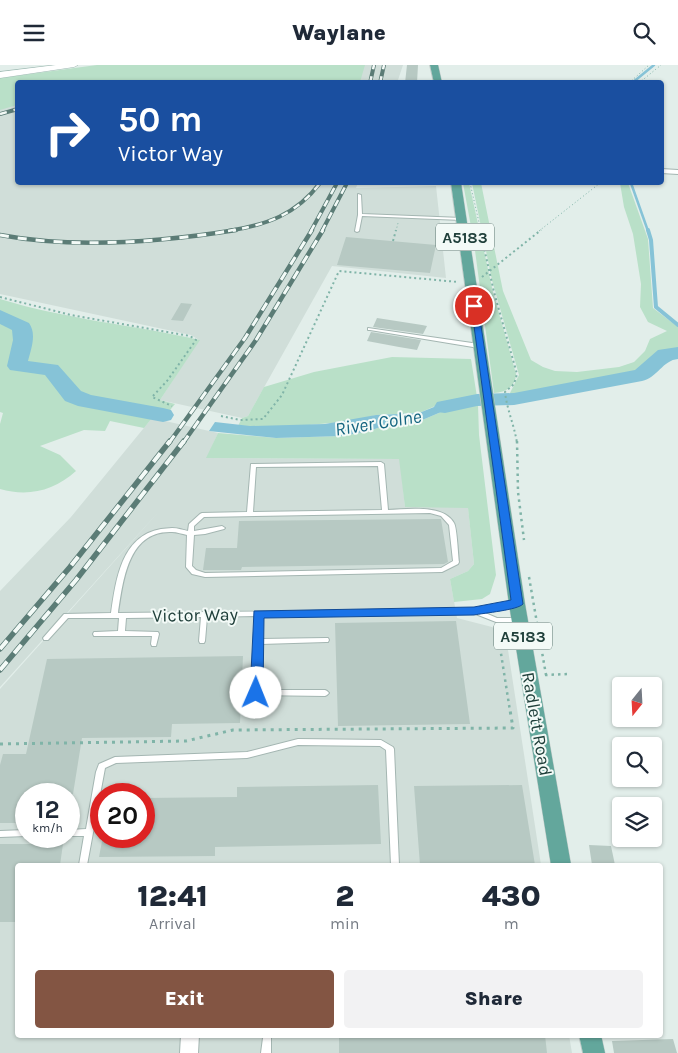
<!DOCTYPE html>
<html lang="en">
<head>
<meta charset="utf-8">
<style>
  body { margin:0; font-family:Karla,sans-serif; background:#f2f2f3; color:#1f2937; height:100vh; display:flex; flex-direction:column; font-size:19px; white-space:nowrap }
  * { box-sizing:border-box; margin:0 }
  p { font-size:16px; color:#747a83 }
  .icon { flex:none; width:28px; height:28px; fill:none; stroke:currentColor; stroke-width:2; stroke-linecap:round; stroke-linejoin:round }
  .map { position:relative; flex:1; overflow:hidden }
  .side { position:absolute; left:15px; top:798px; width:648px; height:175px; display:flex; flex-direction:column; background:#fff; border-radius:5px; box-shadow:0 1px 4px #0004 }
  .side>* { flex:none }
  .hud { position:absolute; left:15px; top:15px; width:649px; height:105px; border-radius:5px; box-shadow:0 1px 4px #0004; background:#1a4fa0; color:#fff; overflow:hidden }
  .needle { width:32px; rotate:198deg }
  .buttons { position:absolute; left:612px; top:612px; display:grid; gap:10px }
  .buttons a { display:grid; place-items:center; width:50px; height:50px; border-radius:5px; background:#fff; box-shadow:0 1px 4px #0004; font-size:25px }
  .speed { position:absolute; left:15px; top:718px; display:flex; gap:10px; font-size:25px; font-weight:700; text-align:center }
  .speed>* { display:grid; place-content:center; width:65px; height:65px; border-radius:50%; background:#fff; box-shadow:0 1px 4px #0004; line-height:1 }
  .speed small { font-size:12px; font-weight:400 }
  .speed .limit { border:8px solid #d22; background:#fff; color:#111 }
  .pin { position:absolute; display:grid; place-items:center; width:42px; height:42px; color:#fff; margin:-21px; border:2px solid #fff; border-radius:50%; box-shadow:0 1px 5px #0007 }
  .me { position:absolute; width:55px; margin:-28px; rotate:1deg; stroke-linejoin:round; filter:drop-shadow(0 0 4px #0008) }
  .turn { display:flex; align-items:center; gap:18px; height:105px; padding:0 20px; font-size:22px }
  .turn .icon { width:65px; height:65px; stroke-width:2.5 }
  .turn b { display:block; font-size:35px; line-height:42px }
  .eta { display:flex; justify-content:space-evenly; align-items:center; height:85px; text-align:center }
  .eta b { font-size:30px; font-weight:800; line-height:35px }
  .cta { display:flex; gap:10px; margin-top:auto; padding:10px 20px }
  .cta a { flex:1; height:58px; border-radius:5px; background:#835543; color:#fff; font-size:20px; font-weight:800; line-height:58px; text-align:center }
  .cta a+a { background:#f2f2f3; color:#1f2937 }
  header { display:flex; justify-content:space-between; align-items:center; height:65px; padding:0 20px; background:#fff; font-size:22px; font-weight:800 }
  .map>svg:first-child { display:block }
  .built { fill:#d0ded9; fill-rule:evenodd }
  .green { fill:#b9e0c8 }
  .water { fill:#86c3d7 }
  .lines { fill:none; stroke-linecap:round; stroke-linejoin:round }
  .stream-far1 { stroke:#86c3d7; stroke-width:2.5 }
  .stream { stroke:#86c3d7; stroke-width:4 }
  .river { fill:#86c3d7; fill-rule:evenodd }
  .building { fill:#b7c9c3 }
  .service-casing { stroke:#a4b6b2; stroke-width:2 }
  .minor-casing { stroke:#a4b6b2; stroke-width:2 }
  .secondary-casing { stroke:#9fbab3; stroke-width:1 }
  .primary-casing { stroke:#c1cac8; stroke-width:1 }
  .path-far3 { stroke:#80b4a8; stroke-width:1; stroke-dasharray:1 2.5; stroke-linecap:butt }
  .path-far2 { stroke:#80b4a8; stroke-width:2; stroke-dasharray:2 3; stroke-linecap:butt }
  .path-far1 { stroke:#80b4a8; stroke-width:2.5; stroke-dasharray:2.5 4; stroke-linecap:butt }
  .path { stroke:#80b4a8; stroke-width:3; stroke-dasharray:3 5; stroke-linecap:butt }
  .service { fill:#fff; fill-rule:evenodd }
  .minor { fill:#fff; fill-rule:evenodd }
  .secondary { fill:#fff; fill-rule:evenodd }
  .primary { fill:#63a79c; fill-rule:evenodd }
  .rail-far2-casing { stroke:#5b7c76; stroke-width:4 }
  .rail-far1-casing { stroke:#5b7c76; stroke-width:4.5 }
  .rail-casing { stroke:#5b7c76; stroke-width:5.5 }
  .rail-far2 { stroke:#f3faf7; stroke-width:2.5; stroke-dasharray:7; stroke-linecap:butt }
  .rail-far1 { stroke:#f3faf7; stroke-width:3; stroke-dasharray:9; stroke-linecap:butt }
  .rail { stroke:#f3faf7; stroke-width:4; stroke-dasharray:11; stroke-linecap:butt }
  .route { fill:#1a73e8; stroke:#114b97 }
  .labels { text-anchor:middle; stroke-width:4; stroke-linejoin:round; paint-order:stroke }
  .shield { fill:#f3faf7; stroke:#5f7873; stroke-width:1 }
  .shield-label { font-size:16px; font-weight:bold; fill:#20403b }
  .street-label { font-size:18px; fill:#20403b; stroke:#f3faf7 }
  .water-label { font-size:19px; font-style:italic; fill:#156581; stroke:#f3faf7 }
</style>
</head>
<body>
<header><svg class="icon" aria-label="menu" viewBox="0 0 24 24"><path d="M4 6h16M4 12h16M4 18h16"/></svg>Waylane<svg class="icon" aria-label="search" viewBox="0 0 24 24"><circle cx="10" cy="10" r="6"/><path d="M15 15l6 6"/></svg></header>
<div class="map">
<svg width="678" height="988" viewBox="0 0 678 988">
  <rect width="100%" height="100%" fill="#e2eeea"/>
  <!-- built -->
  <path class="built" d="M121,0H403L397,18H18V118H358L356,123L436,121L446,213L332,201L248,351L242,353L160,335L199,275L191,270L0,229V16Z
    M152,353L218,368L207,393L400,394L405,442H468L474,499L468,506L450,514L457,553L492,562L506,572L541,800H18V970H569L572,988H0V624L162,443L0,622V526L71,452ZM26,729H69V771H26ZM101,729H144V771H101Z"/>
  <!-- green -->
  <path class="green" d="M97,0H365L360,17L18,18L17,40L0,45V13Z
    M463,118H469L493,227L516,309C516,321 505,328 494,328L474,178Z
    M472,118H481L503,226L531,295L543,302L555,306L577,307L619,302L634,297L645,286L650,274L667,266L648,257L640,242L641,219L633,169L624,142L620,118H628L648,174L653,243L678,262V287H662L639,310L511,331L510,328L519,310L492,215Z
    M0,234C65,254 133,260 200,275L160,335L175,339L162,355L152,353L144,363L110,356L105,366L84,365L40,381L60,390L76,406C54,426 28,432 0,424V359L3,348L0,347V255L16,263L22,261L0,250Z
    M392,292L471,294L477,332L440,339L419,348L376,350L353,356L286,362L238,361L242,353L248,351L264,322L314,307Z
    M469,340H478L479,370L496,510L490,529L482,534L454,537L450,514L468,506L474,499L468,443L405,442L399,394L206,393L218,368L276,373L342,371L370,366L390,358L420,356L448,344Z"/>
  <!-- water -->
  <path class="water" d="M477,332L478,340L448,344L420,356L390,358L370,366L342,371L276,373L209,366L215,357L250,361L325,359L376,350L419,348L449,336Z"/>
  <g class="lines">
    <!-- stream-far1 -->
    <path class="stream-far1" d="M632,18L654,0
      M631,118L648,166"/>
    <!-- stream -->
    <path class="stream" d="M648,165L651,175L656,242L678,260"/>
    <!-- river -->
    <path class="river" d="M0,245L29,258C37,269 31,284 28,296L58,300L81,326L91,330L163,343L171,345L174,350L171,355L163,357L78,341L65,336L45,310L10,305L7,301L13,275L12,265L0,259Z
      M678,282V294C663,295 657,313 642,316L514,340L477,341L445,348L437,347L434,342L437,337L477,329L514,328L635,305L658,285Z"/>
  </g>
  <!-- building -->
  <path class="building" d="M407,0H418L417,18H405Z
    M346,172L436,180L430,208L337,200Z
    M181,238L192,239L183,256L171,255Z
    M377,253L422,260L427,261L423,269L373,262Z
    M371,267L421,275L417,285L399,282L367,276Z
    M441,454L448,497L444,499L242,502L241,505H203L206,483H237L239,456Z
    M456,556L470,659L338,661L335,558Z
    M243,591L240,658L172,659L171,672L82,673L73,729H26V758H0V700L3,689H26L47,594Z
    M378,720L381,779L215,782V791L99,792L103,771H144V733L237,732V722Z
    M522,720L535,800H420L414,721Z
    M0,779H63L60,800H18V857H0Z
    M589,780L611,781L615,800H592Z
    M339,970H545L547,988H339Z
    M673,974L677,988H614L612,976Z"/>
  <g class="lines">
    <defs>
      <path id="service" d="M358,129L361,130L362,149L462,153L464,154L462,155L362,151L359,166L357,167L355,166L358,150Z
        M368,263L479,279L482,281L479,283L370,265H368Z
        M381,397L384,399L388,445C407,444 444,439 454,458C457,463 458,490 459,497L458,499L442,507L205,512L192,509L186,502L187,470C182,469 177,467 172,467C128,465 123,516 118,548L474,544L516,537L519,539L518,541L483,547L497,553H521L522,555L521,557H496L473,548L261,551V574L326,573H328L329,575L328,577H326L261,579L260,625H325L327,626L329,628L327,630L325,631L254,630L252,628L255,551L207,552L205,576L204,578H200L199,576L201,552L126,553L125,566L158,567L159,569L156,581H152L151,579L152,571H94L93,569L94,567H96L118,566L119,553H68L48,575H44L43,573L64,549L111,548C116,515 121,471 161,464C165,464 168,463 172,463C178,463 183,465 188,466L189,459L200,449L202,448L247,447L251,399ZM378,401L382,445L253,447L256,402ZM430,448L441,451L449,460L453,496L441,503L205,508L196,505L192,501L194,470L205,469L224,464L225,463L222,461L194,466V461L204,452Z
        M298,674L381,675L393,682L394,684L399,800H391L386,685L380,681L298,680L247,693L116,698L105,703L87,800H79L84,771H69V765L86,764L96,707L99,699L115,692L247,687Z
        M26,765V771L0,772V766Z
        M264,970H270L271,973V988H261L263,973Z"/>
      <path id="minor" d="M661,104L678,105V109L661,108Z
        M181,970H199L198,988H180Z"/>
      <path id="secondary" d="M56,0H78L74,2L0,13V7Z"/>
      <path id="primary" d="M430,0H438L442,18H434Z
        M451,118H461L525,539L571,800H551L509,539Z
        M579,970H601L605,988H583Z"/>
    </defs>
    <!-- service casing -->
    <use href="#service" class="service-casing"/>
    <!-- minor casing -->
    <use href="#minor" class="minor-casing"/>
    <!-- secondary casing -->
    <use href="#secondary" class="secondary-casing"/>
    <!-- primary casing -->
    <use href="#primary" class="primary-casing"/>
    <!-- path-far3 -->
    <path class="path-far3" d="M629,18L649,0
      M639,18L661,0
      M470,118L481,166
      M396,166L398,158
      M539,166L600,118"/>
    <!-- path-far2 -->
    <path class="path-far2" d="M480,165L494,227L517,309L514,319L505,327C507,345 514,359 517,378
      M393,176L396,165
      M482,212L541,165
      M0,232L71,250L190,271L196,275L167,316L152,332L172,341
      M221,351L240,355L263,354L282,330L339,206L458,217"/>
    <!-- path-far1 -->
    <path class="path-far1" d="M517,376L518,427L524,475
      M529,512L546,610
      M497,563L510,646
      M545,610L568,609"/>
    <!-- path -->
    <path class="path" d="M0,679L186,676L233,665L513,663L510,645"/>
    <!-- service -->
    <use href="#service" class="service"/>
    <!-- minor -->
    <use href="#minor" class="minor"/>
    <!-- secondary -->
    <use href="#secondary" class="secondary"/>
    <!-- primary -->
    <use href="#primary" class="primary"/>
    <defs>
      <path id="rail-far2" d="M370,18L374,0
        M380,18L384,0
        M0,49L18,44
        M228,166C266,160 296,150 320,118
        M311,166L337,118
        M322,166L347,118"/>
      <path id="rail-far1" d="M0,170C75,184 161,177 236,165
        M169,378L245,273L312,165
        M183,378L256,275L323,165"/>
      <path id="rail" d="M0,584L70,502L170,376
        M0,605L76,515L184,376"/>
    </defs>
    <!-- rail-far2 casing -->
    <use href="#rail-far2" class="rail-far2-casing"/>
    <!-- rail-far1 casing -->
    <use href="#rail-far1" class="rail-far1-casing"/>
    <!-- rail casing -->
    <use href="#rail" class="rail-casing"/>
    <!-- rail-far2 -->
    <use href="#rail-far2" class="rail-far2"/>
    <!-- rail-far1 -->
    <use href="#rail-far1" class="rail-far1"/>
    <!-- rail -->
    <use href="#rail" class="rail"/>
  </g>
  <!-- route -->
  <path class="route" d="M471,239L478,241L523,539C518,545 484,548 474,550L264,553L263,628L256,633L252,632L250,628L254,546L474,542L511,535Z"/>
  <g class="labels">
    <!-- shield labels -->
    <g class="shield">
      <rect x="436" y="158.5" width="58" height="27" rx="4"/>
      <rect x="494" y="557.5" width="58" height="27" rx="4"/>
    </g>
    <g class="shield-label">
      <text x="465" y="178">A5183</text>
      <text x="523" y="577">A5183</text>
    </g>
    <!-- street labels -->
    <g class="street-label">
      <text transform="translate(195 550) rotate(-1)" y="6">Victor Way</text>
      <text transform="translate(537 659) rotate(80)" y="6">Radlett Road</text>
    </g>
    <!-- water labels -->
    <g class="water-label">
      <text transform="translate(378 357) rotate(-9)" y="7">River Colne</text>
    </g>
  </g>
</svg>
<div class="buttons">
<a><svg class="needle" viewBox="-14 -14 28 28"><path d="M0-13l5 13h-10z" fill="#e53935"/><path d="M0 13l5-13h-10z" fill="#747a83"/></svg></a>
<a><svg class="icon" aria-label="search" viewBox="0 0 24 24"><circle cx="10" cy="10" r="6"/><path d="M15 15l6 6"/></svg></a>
<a><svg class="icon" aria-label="layers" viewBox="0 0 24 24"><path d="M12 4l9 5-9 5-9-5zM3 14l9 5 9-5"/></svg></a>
</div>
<div class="speed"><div>12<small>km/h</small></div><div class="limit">20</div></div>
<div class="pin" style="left:474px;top:241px;background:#d93025"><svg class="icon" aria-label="arrive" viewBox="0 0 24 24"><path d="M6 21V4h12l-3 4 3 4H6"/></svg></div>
<svg class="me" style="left:256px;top:628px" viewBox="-20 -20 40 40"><circle r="19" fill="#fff"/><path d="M0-13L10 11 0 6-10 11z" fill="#1a73e8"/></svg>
<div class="hud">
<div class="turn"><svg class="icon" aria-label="right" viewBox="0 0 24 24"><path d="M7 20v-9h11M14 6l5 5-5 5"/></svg><div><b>50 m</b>Victor Way</div></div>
</div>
<section class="side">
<div class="eta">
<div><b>12:41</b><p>Arrival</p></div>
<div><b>2</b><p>min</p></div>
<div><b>430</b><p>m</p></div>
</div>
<div class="cta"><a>Exit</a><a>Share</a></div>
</section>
</div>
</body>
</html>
